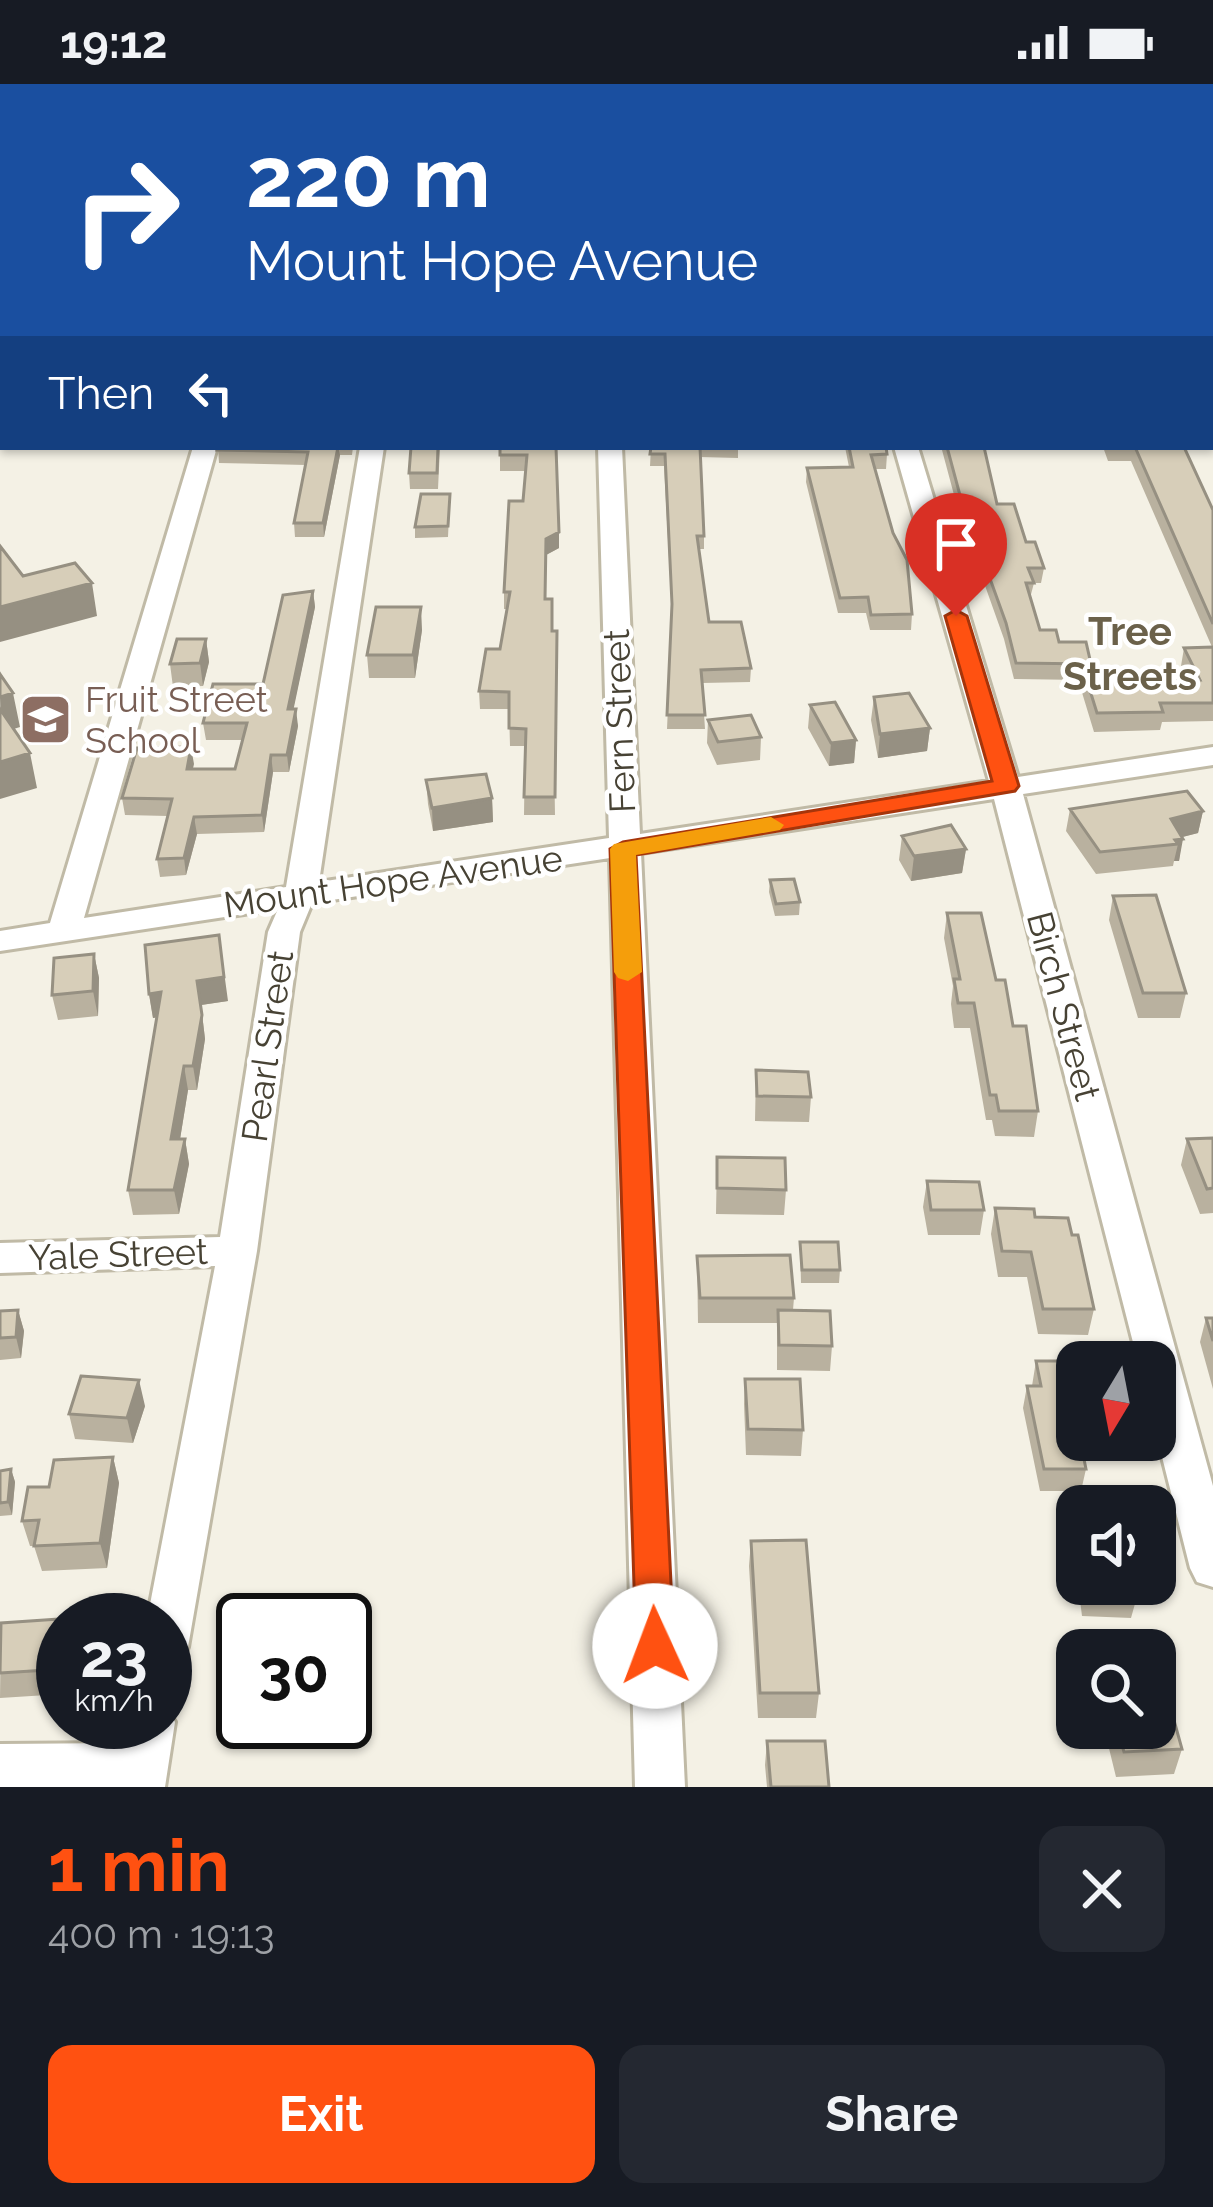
<!DOCTYPE html>
<html lang="en">
<head>
<meta charset="utf-8">
<style>
  body { margin:0; font-family:Raleway,sans-serif; background:#242831; color:#f1f3f6; height:100vh; display:flex; flex-direction:column; font-size:45px; white-space:nowrap }
  * { box-sizing:border-box; margin:0 }
  p { font-size:39px; color:#9ea1a6 }
  .icon { flex:none; width:66px; height:66px; fill:none; stroke:currentColor; stroke-width:2; stroke-linecap:round; stroke-linejoin:round }
  .map { position:relative; height:1703px; overflow:hidden }
  .drawer { display:flex; flex-direction:column; background:#171b24; flex:1 }
  .drawer>* { flex:none }
  .banner { position:absolute; left:0px; top:0px; width:1215px; height:366px; box-shadow:0 3px 9px #0004; background:#1a4fa0; color:#fff; overflow:hidden }
  .needle { width:78px; rotate:190deg }
  .controls { position:absolute; left:1056px; top:1257px; display:grid; gap:24px }
  .controls a { display:grid; place-items:center; width:120px; height:120px; border-radius:24px; background:#171b24; box-shadow:0 3px 9px #0004; font-size:60px }
  .speed { position:absolute; left:36px; top:1509px; display:flex; gap:24px; font-size:60px; font-weight:700; text-align:center }
  .speed>* { display:grid; place-content:center; width:156px; height:156px; border-radius:50%; background:#171b24; box-shadow:0 3px 9px #0004; line-height:1 }
  .speed small { font-size:30px; font-weight:400 }
  .speed .limit { border:6px solid #111; border-radius:18px; background:#fff; color:#111 }
  .pin { position:absolute; display:grid; place-items:center; width:102px; height:102px; color:#fff; margin:-123px -51px; border-radius:50% 50% 50% 0; rotate:-45deg; box-shadow:0 0 12px #0007 }
  .pin .icon { rotate:45deg }
  .me { position:absolute; width:132px; margin:-66px; rotate:358deg; stroke-linejoin:round; filter:drop-shadow(0 0 9px #0008) }
  .turn { display:flex; align-items:center; gap:42px; height:252px; padding:0 48px; font-size:54px }
  .turn .icon { width:156px; height:156px; stroke-width:2.5 }
  .turn b { display:block; font-size:84px; line-height:102px }
  .then { display:flex; align-items:center; height:114px; padding:0 48px; background:#0003; gap:24px; font-size:45px }
  .round { display:grid; place-items:center; flex:none; width:126px; height:126px; border-radius:24px; background:#242831 }
  .overview { display:flex; align-items:center; justify-content:space-between; height:204px; padding:0 48px }
  h1 { font-size:72px; font-weight:700; line-height:90px; color:#ff5111 }
  .cta { display:flex; gap:24px; margin-top:auto; padding:24px 48px }
  .cta a { flex:1; height:138px; border-radius:24px; background:#ff5111; color:#fff; font-size:48px; font-weight:700; line-height:138px; text-align:center }
  .cta a+a { background:#242831; color:#f1f3f6 }
  .status { display:flex; justify-content:space-between; align-items:center; height:84px; padding:0 60px; background:#171b24; direction:ltr }
  .status svg { height:33px; fill:currentColor }
  .map>svg:first-child { display:block }
  .lines { fill:none; stroke-linecap:round; stroke-linejoin:round }
  .minor-casing { stroke:#c0baa6; stroke-width:6 }
  .minor { fill:#fff; fill-rule:evenodd }
  .wall { fill:#b9b19f }
  .shaded-wall { fill:#969082 }
  .building { fill:#d7ceb9; stroke:#969082; stroke-width:3 }
  .route { fill:#ff5111; stroke:#a6350b; stroke-width:3 }
  .slow { fill:#f59e0b }
  .labels { text-anchor:middle; stroke-width:9; stroke-linejoin:round; paint-order:stroke }
  .education-label { font-size:36px; fill:#785e54; stroke:#fff; text-anchor:start }
  .street-label { font-size:36px; fill:#474234; stroke:#fff }
  .neighbourhood-label { font-size:39px; font-weight:bold; fill:#6b614a; stroke:#fff }
</style>
</head>
<body>
<div class="status"><b>19:12</b><svg viewBox="0 0 49 12"><path d="M0 12V9h3v3zM5 12V6h3v6zM10 12V3h3v9zM15 12V0h3v12zM26 1h20v11H26zM47 4h2v5h-2z"/></svg></div>
<div class="map">
<svg width="1213" height="1703" viewBox="0 0 1213 1703">
  <rect width="100%" height="100%" fill="#f4f1e5"/>
  <g class="lines">
    <defs>
      <path id="minor" d="M422,0H438V3H422Z
        M592,0H608V3H592Z
        M795,0H811V3H795Z
        M1023,0H1039L1041,3H1025Z
        M0,80H3L0,99Z
        M1212,346H1213V362H1212Z
        M193,363H217L84,834L286,803L360,363H384L319,798L609,754L598,363H622L640,750L989,697L894,363H918L1018,693L1213,663V681L1023,710L1213,1402V1503L1197,1498L1190,1484L1155,1345V1278H1138L994,715L641,769L685,1703H635L610,774L312,819L300,848L257,1167L188,1563L182,1578L165,1584V1536H147L215,1182L0,1189V1159L220,1153L268,848L278,825L0,867V847L50,839Z
        M165,1621L175,1638L165,1703H0V1660L123,1659L127,1638H165Z"/>
    </defs>
    <!-- minor casing -->
    <use href="#minor" class="minor-casing"/>
    <!-- minor -->
    <use href="#minor" class="minor"/>
  </g>
  <!-- wall -->
  <path class="wall" d="M218,363H353L352,371H340L324,453H295L294,439L306,381L219,379Z
    M411,363H440L438,405H410L409,389Z
    M500,363H556L559,464L546,471L545,515L552,547L555,731H524L525,662H510L509,625H480L479,607L500,565L507,525H504V508L523,417L526,387H500Z
    M651,363H738V374L700,373L704,452V465H699L709,538L751,584L750,598L702,599L705,645H667L672,530L664,382H650Z
    M845,363H886L887,370L886,385H875L912,530L911,546H870L866,529H838L806,398L807,384L849,383Z
    M937,363H984L997,420L1044,484L1041,499H1034L1030,514L1040,546L1091,580V584L1120,596H1188L1181,582L1184,564L1212,563L1131,377H1108L1103,363H1184L1213,426V637L1162,638L1160,646L1094,648L1080,602L1081,596L1014,595L1004,555L978,482H973L942,366H938Z
    M450,410L448,453L415,454V443Z
    M313,507L315,523L293,625L298,642L289,688H273L264,748L197,750L186,791L160,793L157,775L168,732L125,731L122,714L191,663L193,685H235L242,656H206L203,639L263,600Z
    M422,546L415,594H369L367,571Z
    M206,555L209,578L203,602L173,603L170,580Z
    M874,613L930,644L927,667L878,674L871,636Z
    M810,621L856,656L854,679L829,682L808,644Z
    M708,636L761,653L760,676L717,681L707,659Z
    M426,696L492,714L493,738L433,747L428,720Z
    M1070,725L1203,727L1198,749L1182,753L1179,777H1174L1173,782L1096,790L1066,747Z
    M902,752L966,765L962,789L911,797L899,776Z
    M770,796L800,818L799,831L775,832L769,808Z
    M1113,812L1186,909L1180,934H1138L1109,836Z
    M947,829L996,896L1013,942L1038,1027L1034,1053L995,1052L992,1036H986L970,944H954L951,920L953,902L944,854Z
    M94,870L99,894L98,932L58,936L52,911Z
    M149,910L228,917L201,921L205,955L197,1006H188L180,1055H185L189,1080L179,1130L133,1131L128,1106L157,933L153,934Z
    M756,986L811,1013L809,1038L755,1037Z
    M1213,1054V1129L1200,1130L1181,1081L1187,1055Z
    M717,1073L786,1106L784,1131L716,1130Z
    M927,1097L984,1126L980,1151H928L923,1123Z
    M995,1124L1035,1133L1094,1225L1088,1251L1038,1250L1027,1193H998L991,1150Z
    M800,1158L840,1186L839,1199H801Z
    M697,1172L794,1214L793,1226L832,1262L830,1287L777,1286V1239H698Z
    M18,1226L24,1247L21,1274L0,1276V1227Z
    M1206,1234H1213V1305L1200,1258Z
    M1036,1277L1077,1278V1356H1095L1094,1360H1081L1086,1385L1081,1407H1040L1023,1324L1027,1302H1032Z
    M745,1295L803,1346L801,1372L746,1371L744,1320Z
    M145,1322L133,1359L75,1355L69,1330Z
    M113,1373L119,1399L107,1484L42,1487L34,1462H30L22,1437L49,1403Z
    M11,1385L15,1398L12,1431L0,1432V1387Z
    M1077,1425V1489L1072,1448Z
    M751,1457L819,1609L816,1634H758L749,1482Z
    M1078,1500H1137L1138,1509L1131,1534L1082,1532Z
    M63,1536V1610L0,1614L1,1539Z
    M1104,1644H1155L1182,1665L1174,1690L1116,1693Z
    M767,1657L829,1703H767L765,1681Z"/>
  <!-- shaded-wall -->
  <path class="shaded-wall" d="M338,363L340,371L324,453L323,439Z
    M559,448V464L546,471V455Z
    M92,499L97,532L0,558V523Z
    M313,507L315,523L290,642L288,625Z
    M421,523L422,546L415,594L413,571Z
    M206,555L209,578L203,602L200,579Z
    M13,609L20,643L1,649L0,613Z
    M296,625L298,642L289,688L287,671Z
    M930,644L927,667L878,674L880,650Z
    M856,656L854,679L829,682L831,659Z
    M191,663L194,680L189,702L187,685Z
    M30,669L37,704L0,715V678Z
    M271,671L273,688L264,748L262,731Z
    M492,714L493,738L433,747L432,724Z
    M1203,727L1198,749L1167,757L1171,735Z
    M194,733L197,750L186,791L184,774Z
    M1183,755L1179,777H1174L1178,760L1175,756Z
    M966,765L962,789L911,797L914,772Z
    M219,851L228,917L201,921L205,955L197,1006L193,982L197,897Z
    M94,870L99,894L98,932L93,907Z
    M161,908L166,932L153,934L149,910Z
    M184,982L188,1006L176,1080L171,1055Z
    M185,1055L189,1080L179,1130L174,1106Z
    M18,1226L24,1247L21,1274L16,1253Z
    M139,1296L145,1322L133,1359L127,1334Z
    M113,1373L119,1399L107,1484L100,1459Z
    M11,1385L15,1398L12,1431L8,1418Z"/>
  <!-- building -->
  <path class="building" d="M206,0H414V3H204Z
    M447,0H573V3H447Z
    M623,0H678V3H623Z
    M748,0H790L791,3H749Z
    M834,0H885V3H835Z
    M942,0H1028L1030,3H943Z
    M1074,0H1213V50L1212,3H1076Z
    M1212,123L1213,125V242H1212Z
    M218,363H338L323,439H294L308,368L217,366Z
    M411,363H438L437,389H409Z
    M500,363H556L559,448L546,455L545,515H552V547H557L555,713H524L526,645L509,644V608L479,607L486,565H500L510,508H504L509,417H523L527,371H500Z
    M651,363H700L704,452H697L709,538H741L751,584L701,586L705,631H667L672,520L665,370H650Z
    M849,363H886L887,370L871,371L893,449L907,476L912,530L871,531L868,513L840,514L807,384L853,383Z
    M947,363H984L997,420H1014L1026,458H1035L1044,484H1028L1034,499H1026L1040,546H1056L1059,558H1086L1091,580L1016,579L1006,539L980,467H975Z
    M1135,363H1184L1213,426V540Z
    M421,410H450L448,442L415,443Z
    M0,462L23,492L75,479L92,499L0,523Z
    M313,507L288,625H296L287,671H271L262,731L194,733L184,774L157,775L172,715L122,714L137,664L191,663L187,685H235L247,639H203L213,600H263L283,511Z
    M376,523H421L413,571H367Z
    M177,555H206L200,579L170,580Z
    M1213,563V619H1160L1163,628L1097,629L1083,584L1115,583L1120,596H1200L1184,564Z
    M0,590L13,609L0,613Z
    M909,609L930,644L880,650L874,613Z
    M835,618L856,656L831,659L810,621Z
    M0,625L30,669L0,678Z
    M751,631L761,653L718,658L708,636Z
    M486,690L492,714L432,724L426,696Z
    M1187,707L1203,727L1171,735L1183,755L1175,756L1178,760L1100,768L1070,725Z
    M951,741L966,765L914,772L902,752Z
    M794,795L800,818L776,820L770,796Z
    M1156,811L1186,909H1143L1113,812Z
    M947,829H981L996,896H1005L1013,942H1026L1038,1027H999L996,1011H990L974,919H958L954,895H960Z
    M219,851L224,893L197,897L202,931L193,982H184L171,1055H185L174,1106H128L161,908L149,910L145,861Z
    M94,870L93,907L52,911L54,874Z
    M756,986L808,988L811,1013L757,1012Z
    M1213,1054V1104L1207,1105L1187,1055Z
    M717,1073L785,1074L786,1106L717,1104Z
    M927,1097L979,1098L984,1126H931Z
    M995,1124L1034,1125L1035,1133L1068,1134L1072,1151H1078L1094,1225H1043L1031,1168L1002,1167Z
    M800,1158H838L840,1186H802Z
    M790,1171L794,1214H700L697,1172Z
    M18,1226L16,1253L0,1254V1227Z
    M778,1226L830,1227L832,1262L779,1261Z
    M1206,1234H1213V1257Z
    M1036,1277H1086L1077,1278V1356H1080L1086,1385H1044L1027,1302H1041Z
    M81,1292L139,1296L127,1334L69,1330Z
    M745,1295H800L803,1346L748,1345Z
    M113,1373L100,1459L34,1462L39,1436L22,1437L28,1403H49L54,1376Z
    M11,1385L8,1418L0,1419V1387Z
    M806,1456L819,1609H760L751,1457Z
    M1088,1500H1137L1138,1509L1089,1506Z
    M74,1534L63,1536V1585L0,1589L1,1539Z
    M1160,1586L1182,1665L1124,1668L1117,1644H1155V1587Z
    M767,1657H825L829,1703H771Z"/>
  <!-- route -->
  <path class="route" d="M956,526L967,532L1019,702L1015,707L636,771L674,1562L669,1575L655,1580L641,1575L636,1562L610,765L623,758L992,697L945,532Z"/>
  <!-- slow -->
  <path class="slow" d="M771,733L784,741L780,746L636,771L642,888L628,897L618,894L614,888L610,765L614,760Z"/>
  <!-- icons -->
  <defs>
    <symbol id="school-square" viewBox="-11 -11 22 22"><rect x="-9" y="-9" width="18" height="18" rx="4" fill="#8d6e63" stroke="#fff"/><path d="M0-5L7-2L0 1L-7-2ZM-4 1L0 2.5L4 1V4Q0 6-4 4Z" fill="#fff"/></symbol>
  </defs>
  <g fill-rule="evenodd">
    <use href="#school-square" x="16" y="606" width="59" height="59"/>
  </g>
  <g class="labels">
    <!-- education labels -->
    <g class="education-label">
      <text x="85" y="628">Fruit Street<tspan x="85" dy="41">School</tspan></text>
    </g>
    <!-- street labels -->
    <g class="street-label">
      <text transform="translate(619 637) rotate(-92)" y="13">Fern Street</text>
      <text transform="translate(393 797) rotate(-8)" y="13">Mount Hope Avenue</text>
      <text transform="translate(1064 922) rotate(75)" y="13">Birch Street</text>
      <text transform="translate(267 962) rotate(-82)" y="13">Pearl Street</text>
      <text transform="translate(118 1170) rotate(-2)" y="13">Yale Street</text>
    </g>
    <!-- neighbourhood labels -->
    <g class="neighbourhood-label">
      <text x="1130" y="561">Tree<tspan x="1130" dy="45">Streets</tspan></text>
    </g>
  </g>
</svg>
<div class="controls">
<a><svg class="needle" viewBox="-14 -14 28 28"><path d="M0-13l5 13h-10z" fill="#e53935"/><path d="M0 13l5-13h-10z" fill="#9ea1a6"/></svg></a>
<a><svg class="icon" aria-label="sound" viewBox="0 0 24 24"><path d="M4 9h4l5-4v14l-5-4H4zM17 9q2 3 0 6"/></svg></a>
<a><svg class="icon" aria-label="search" viewBox="0 0 24 24"><circle cx="10" cy="10" r="6"/><path d="M15 15l6 6"/></svg></a>
</div>
<div class="speed"><div>23<small>km/h</small></div><div class="limit">30</div></div>
<div class="pin" style="left:956px;top:532px;background:#d93025"><svg class="icon" aria-label="arrive" viewBox="0 0 24 24"><path d="M6 21V4h12l-3 4 3 4H6"/></svg></div>
<svg class="me" style="left:655px;top:1562px" viewBox="-20 -20 40 40"><circle r="19" fill="#fff"/><path d="M0-13L10 11 0 6-10 11z" fill="#ff5111"/></svg>
<div class="banner">
<div class="turn"><svg class="icon" aria-label="right" viewBox="0 0 24 24"><path d="M7 20v-9h11M14 6l5 5-5 5"/></svg><div><b>220 m</b>Mount Hope Avenue</div></div>
<div class="then">Then<svg class="icon" aria-label="left" viewBox="0 0 24 24"><path d="M17 20v-9H6M10 6l-5 5 5 5"/></svg></div>
</div>
</div>
<section class="drawer">
<div class="overview"><div><h1>1 min</h1><p>400 m · 19:13</p></div><a class="round"><svg class="icon" aria-label="close" viewBox="0 0 24 24"><path d="M6 6l12 12M18 6L6 18"/></svg></a></div>
<div class="cta"><a>Exit</a><a>Share</a></div>
</section>
</body>
</html>
